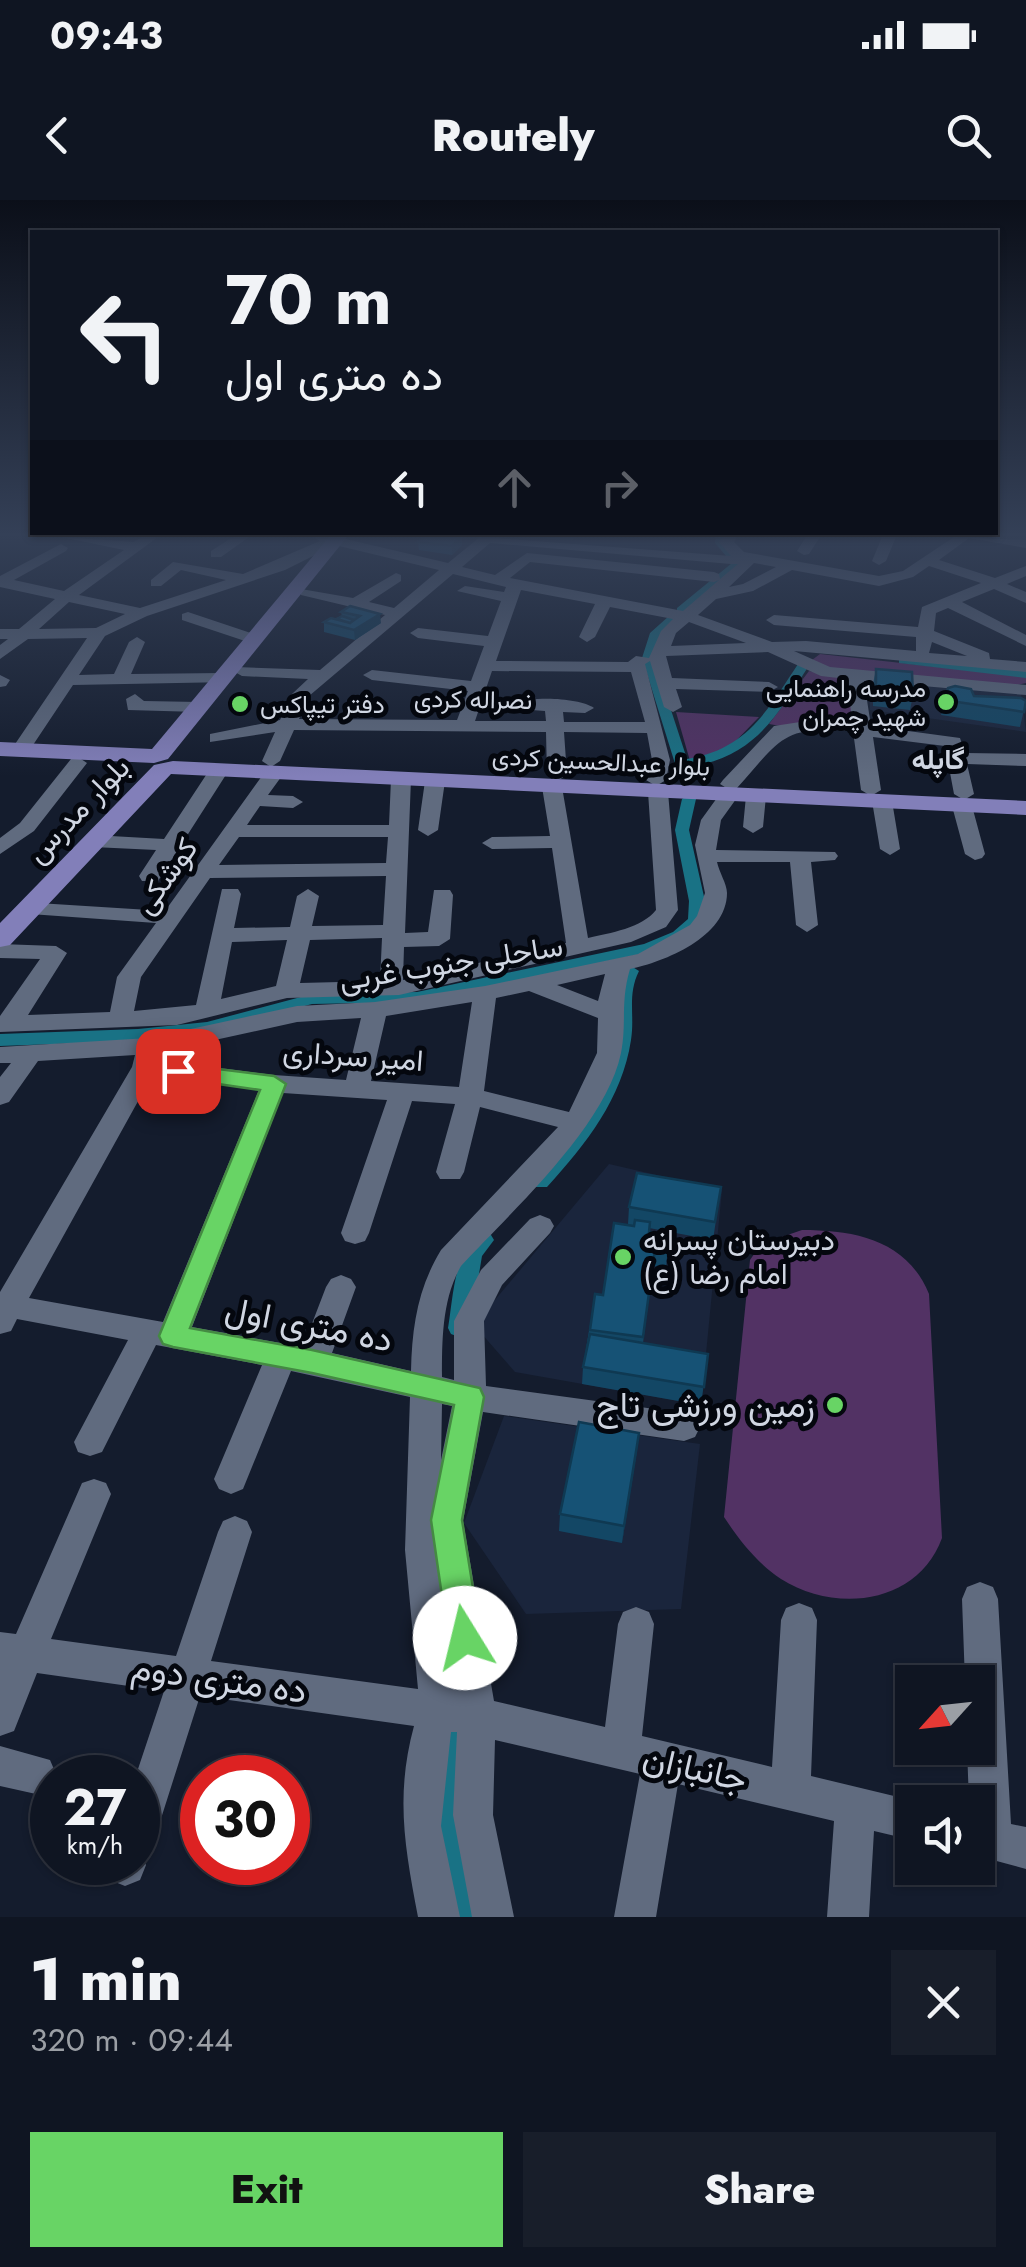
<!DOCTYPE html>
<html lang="en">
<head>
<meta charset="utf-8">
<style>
  body { margin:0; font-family:Jost,Vazirmatn,sans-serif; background:#181e2a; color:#f1f3f6; height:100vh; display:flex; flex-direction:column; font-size:38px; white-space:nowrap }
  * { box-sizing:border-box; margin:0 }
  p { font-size:32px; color:#9b9fa5 }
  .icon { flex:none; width:55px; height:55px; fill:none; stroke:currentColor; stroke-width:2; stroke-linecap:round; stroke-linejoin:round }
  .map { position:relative; height:1717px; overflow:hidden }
  .drawer { display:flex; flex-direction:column; background:#0f1522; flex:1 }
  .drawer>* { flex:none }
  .hud { position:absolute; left:30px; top:30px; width:968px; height:305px; border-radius:0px; box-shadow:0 2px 8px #0004,0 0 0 2px #2f3440; background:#0f1522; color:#f1f3f6; overflow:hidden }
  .needle { width:65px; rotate:243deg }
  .tools { position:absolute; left:895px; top:1465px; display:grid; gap:20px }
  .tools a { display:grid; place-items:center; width:100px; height:100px; border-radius:0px; background:#0f1522; box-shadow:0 2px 8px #0004,0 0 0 2px #2f3440; font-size:50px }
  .speed { position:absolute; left:30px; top:1555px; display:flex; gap:20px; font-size:50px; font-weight:700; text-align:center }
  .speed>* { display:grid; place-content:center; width:130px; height:130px; border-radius:50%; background:#0f1522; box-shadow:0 2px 8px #0004,0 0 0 2px #2f3440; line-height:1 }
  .speed small { font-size:25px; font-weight:400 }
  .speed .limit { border:15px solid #d22; background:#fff; color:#111 }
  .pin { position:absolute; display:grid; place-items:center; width:85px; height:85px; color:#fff; margin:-42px; border-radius:20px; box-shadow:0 5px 15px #0006 }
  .me { position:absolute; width:110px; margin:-55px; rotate:351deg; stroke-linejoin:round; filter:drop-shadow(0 0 8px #0008) }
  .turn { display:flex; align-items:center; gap:35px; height:210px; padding:0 30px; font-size:45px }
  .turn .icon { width:130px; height:130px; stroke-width:2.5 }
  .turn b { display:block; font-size:70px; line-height:85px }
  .lanes { display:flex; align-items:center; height:95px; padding:0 30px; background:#0003; justify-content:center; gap:50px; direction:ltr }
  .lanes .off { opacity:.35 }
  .round { display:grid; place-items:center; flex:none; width:105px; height:105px; border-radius:0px; background:#181e2a }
  .summary { display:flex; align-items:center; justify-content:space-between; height:170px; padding:0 30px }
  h1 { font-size:60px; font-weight:800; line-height:75px }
  .primary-button { display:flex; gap:20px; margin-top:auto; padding:20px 30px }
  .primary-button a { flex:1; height:115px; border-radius:0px; background:#68d465; color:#111; font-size:40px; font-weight:800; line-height:115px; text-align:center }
  .primary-button a+a { background:#181e2a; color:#f1f3f6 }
  .status { display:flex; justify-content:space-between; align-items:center; height:70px; padding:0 50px; background:#0f1522; direction:ltr }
  .status svg { height:28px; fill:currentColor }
  header { display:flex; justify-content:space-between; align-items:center; height:130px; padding:0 30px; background:#0f1522; font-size:45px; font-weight:800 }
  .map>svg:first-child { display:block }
  .built { fill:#1a253c }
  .green { fill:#523264 }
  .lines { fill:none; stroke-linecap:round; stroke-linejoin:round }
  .canal { fill:#197285; fill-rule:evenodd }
  .minor { fill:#606b7f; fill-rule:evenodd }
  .major { fill:#827fb9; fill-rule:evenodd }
  .wall { fill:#134765 }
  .shaded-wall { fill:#0f3952 }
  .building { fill:#165275; stroke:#0f3952; stroke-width:2.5 }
  .route { fill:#68d465; stroke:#448a42; stroke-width:2.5 }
  .poi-dot { fill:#68d465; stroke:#04070e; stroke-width:4 }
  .labels { text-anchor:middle; stroke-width:10; stroke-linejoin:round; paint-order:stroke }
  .far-poi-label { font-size:25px; fill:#d0d6e2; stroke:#04070e; text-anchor:end }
  .far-street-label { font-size:25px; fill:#d0d6e2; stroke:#04070e }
  .far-neighbourhood-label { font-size:28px; font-weight:bold; fill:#d0d6e2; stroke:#04070e }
  .street-label { font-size:30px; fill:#d0d6e2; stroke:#04070e }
  .poi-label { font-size:30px; fill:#d0d6e2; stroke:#04070e; text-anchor:start }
  .near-street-label { font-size:35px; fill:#d0d6e2; stroke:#04070e }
  .near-poi-label { font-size:35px; fill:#d0d6e2; stroke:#04070e; text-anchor:end }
</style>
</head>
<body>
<div class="status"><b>09:43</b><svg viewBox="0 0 49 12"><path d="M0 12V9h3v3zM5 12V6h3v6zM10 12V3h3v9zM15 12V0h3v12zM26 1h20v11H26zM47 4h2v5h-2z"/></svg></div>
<header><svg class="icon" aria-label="back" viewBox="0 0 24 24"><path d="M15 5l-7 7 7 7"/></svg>Routely<svg class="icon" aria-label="search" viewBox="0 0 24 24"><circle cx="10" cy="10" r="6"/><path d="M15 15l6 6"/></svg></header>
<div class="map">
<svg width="1026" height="1717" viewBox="0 0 1026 1717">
  <rect width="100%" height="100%" fill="#141c2d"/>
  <!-- built -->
  <path class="built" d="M869,482L1021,494L1026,532L870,510Z
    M609,964L722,990L701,1205L515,1172L474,1125Z
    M504,1216L700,1244L681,1409L526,1414L464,1323Z"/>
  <!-- green -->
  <path class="green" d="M820,454L1010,475L1026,472V483L1013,486L830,468L812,460Z
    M809,471L849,479L854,518L786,527L769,524Z
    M676,512L759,517L726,551L690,561Z
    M802,1030C855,1030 907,1040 929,1094L942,1338C918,1404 836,1414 781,1379C756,1362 740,1341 724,1317L750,1060L761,1044Z"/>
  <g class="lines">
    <!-- canal -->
    <path class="canal" d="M716,337H726L725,343L743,363L685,412H677V408L732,363L715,343Z
      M669,416L679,418L661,434L651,461L656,464L687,559C747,549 767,511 798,464L808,467C775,519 754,556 690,567L689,573L684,574L677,570L644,464L647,461L642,458L650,433Z
      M903,456L1026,470V478L899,463V457Z
      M689,595L696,599L689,630L705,701L704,720L685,738L655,751L417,802L312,804L207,832L138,841L0,846V834L138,829L207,822L312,794L417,792L644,744L673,732L688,719L689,701L675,630L682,599Z
      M631,766L639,771C627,795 635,815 631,840C622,899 586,944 547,987H533L530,982L533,977C572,936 606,894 615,836C619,808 609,794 625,767Z
      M484,1032L491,1035L494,1040L482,1056L470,1128L467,1134L459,1137L451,1134L448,1128C453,1100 454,1044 484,1032Z
      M453,1524L463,1528L467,1538L457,1605L481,1717H451L429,1605L439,1538L443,1528Z"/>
    <!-- minor -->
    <path class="minor" d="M61,337L134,342L142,337H158L79,395L140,408L226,380L181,370L161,386H151V380L173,362L243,374L320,341L313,337H337L448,363L480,337L731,356L719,342L723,337H737L734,342L744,352L879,376L903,371L954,337L1026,340V348L969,338L939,360L995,378L1026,366V376L1007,384L1026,392V403L994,389L962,402L1026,435V446L948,408L936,413L934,431L989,453L990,459L1026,462V472L794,451L830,467L1026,485V495L864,481L871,526L960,538L965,553L1026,554V566L967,564L974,594L964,600L954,594L945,546L873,537L881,590L871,596L861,590L853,531C782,525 781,539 737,588L731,590L739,595L721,620L716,650L835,652L838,656L835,660L811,662L818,725L807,732L796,725L790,662H717C719,672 727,684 727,693C727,737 664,762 630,769C620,803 627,823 621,853C606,926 512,1011 461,1066C442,1099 442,1140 442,1177L454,1180V1121L481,1070L530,1019L540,1015L550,1019L554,1026L550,1033L502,1085L484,1121L486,1186L684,1213L695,1217L700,1227L695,1237L684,1241L483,1212L463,1321L494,1501L605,1527L618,1424L623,1412L636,1407L649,1412L654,1424L642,1536L772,1567L781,1420L786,1408L799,1403L812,1408L817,1420L811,1576L919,1602H912V1640L874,1631L869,1717H827L834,1621L678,1584L656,1717H614L640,1574L495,1540L493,1615L514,1717H472L453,1615L457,1532H451L441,1626L460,1717H418C405,1648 395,1596 414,1526L200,1496L158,1628L152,1642L140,1648L146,1665L140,1680L125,1686L110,1680L104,1662H138L135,1578L164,1491L37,1473L14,1531L0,1536V1432L16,1434L82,1283L94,1279L106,1283L111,1294L51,1439L176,1456L218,1332L223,1321L235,1316L247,1321L252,1332L211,1461L418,1489L405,1350L410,1197L291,1171L243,1289L231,1294L219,1289L214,1279L262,1165L156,1145L102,1252L90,1256L78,1252L74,1242L128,1140L17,1119L11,1131L0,1134V1092L132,867L135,855L38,861L9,902L0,905V877L11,863H0V847L149,838L297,806L375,802L485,786L638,754L690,725L697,716L705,693L695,645L701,620L722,591L728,589L720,584L723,580L774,526L826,518L852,520L847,479L821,476L768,452L666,456L672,478L769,482L778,487L769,492L676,489L682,507L673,512L664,507L650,461L645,464L670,560L666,580L656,586L646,580L652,560L647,533L564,532L567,575L557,581L547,575L546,532L294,530L280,561L271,567L262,561L275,532L210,542V534L280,520L292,494L308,479L242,476L233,471L236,467L320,470L385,415L301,395V389L353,398L396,373L401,375V381L369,402L394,408L439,370L335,345L285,370L147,416L105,436L79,475L114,474L129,442L137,437L145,442L131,474L223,473L229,474V482L73,485L27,554L20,556L11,550L87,438L28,439L0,459V445L8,439H0V429H19L55,399L0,387V376L61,344L68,348L66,351L14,380L64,391L124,350ZM490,343L731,364H738L720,379L719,374L714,372L527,353L495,375L462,367ZM530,362L714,382L719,380L683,411L510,378ZM754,363L776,367L743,384L729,387ZM929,366L981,383L922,407L918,427L774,415L766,420L774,425L916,437V451L806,441L772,442L698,415L716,399L753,391L792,370L879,386L913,377ZM453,374L506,387L504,392L465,386L457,391L501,401L488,436L418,428L410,433L418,438L484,446L471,481L372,470L363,475L372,480L468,491L457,520L299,519L309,496ZM521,390L595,404L579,437L587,442L595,437L610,407L673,419L661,431L649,458L636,456L628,462L496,461ZM69,402L125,414L96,428L39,429ZM689,422L746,443L671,446L676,433ZM932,442L967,456L929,453ZM492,471L631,472L645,522H564L563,512L585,513L594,508C580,498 529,495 515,505L518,509L545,511L546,521H475ZM605,774L598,801L557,785ZM529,791L598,818L597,853L569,912L484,891L496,798ZM472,802L459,887L371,881L386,816ZM361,818L346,880L274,875L159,860L160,852L297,822ZM152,876L259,890L163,1122L29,1098ZM283,893L387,900L341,1033L345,1041L355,1044L365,1041L369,1033L412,901L455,904L436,972L440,979H460L464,972L480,907L558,927L441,1050C418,1088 412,1126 411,1171L332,1153L356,1087L351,1079L341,1075L331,1079L326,1087L303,1147L192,1127ZM442,1204L452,1206L441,1260Z
      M233,337H249L221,357H211V351Z
      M806,337H820L809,354L804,355L797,351Z
      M882,337H896L886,361L879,365L872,361Z
      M188,412L260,436L262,439L254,444L182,420V414Z
      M0,475L10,480L6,486L0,487Z
      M135,494L144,501L199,502L208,507L199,512L128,510L126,499Z
      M78,557L87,563L34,631L0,654V638L20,623L71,559Z
      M219,564L229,570L158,681H142L139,676L156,650L93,647L83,641L93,635L164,639L212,566Z
      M274,567L284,573L268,595L293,596L303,602L293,608L260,606L247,625H389L391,579L401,573L411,579L405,733L428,732L434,690H450L453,695L450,739L439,746L404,747L403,780L566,743L552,648L492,649L482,643L492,637L550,636L542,587L545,583L552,581L562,587L588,738C610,733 642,728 656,710L648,592L658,586L668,592L678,710L666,727L631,742L399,795L287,798L177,825L0,832V816L40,759L0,758V744L56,746L67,753L28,815L110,812L117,777L156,723L30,714L19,707L22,702L165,711L267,569ZM239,637H388L386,663L219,665ZM386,676L383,725L312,726L319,696L308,689L297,696L290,727L234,728L241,694L238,689H222L196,805L134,811L141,777L210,678ZM382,738L380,781L300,783L310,740ZM287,740L276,786L221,799L232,742Z
      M435,575L445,581L438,630L428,636L418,630L425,581Z
      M756,590L766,596L763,627L753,633L743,627L746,596Z
      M882,595L892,601L900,649L890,655L880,649L872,601Z
      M962,600L972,606L985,654L982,658L975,660L965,654L952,606Z
      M980,1382L993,1387L998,1399L1011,1624L1026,1627V1669L978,1656V1602H969L967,1548H978V1482H965L962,1399L967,1387Z
      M0,1546L50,1560L56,1574L50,1588L36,1594L0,1586Z"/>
    <!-- major -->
    <path class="major" d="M329,337H347L168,559L154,563L0,556V542L152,549Z
      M173,561L1026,601V615L171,574L10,745L0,747V723L154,565Z"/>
  </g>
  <!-- wall -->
  <path class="wall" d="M533,337H575L572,340L533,338Z
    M418,342L462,345L452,355L419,350Z
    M341,412L381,423L355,440L324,432V422L342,416Z
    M876,469L913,495L910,510L873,506V484Z
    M948,488L974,496L1026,501L1020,527L941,515Z
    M721,987L713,1040L649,1028V1032L669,1035L666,1068L653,1066L643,1143L708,1154L701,1205L582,1184L583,1167L595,1094L603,1095L628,1024L629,1007Z
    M637,1250L622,1343L559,1331L560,1314Z"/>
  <!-- shaded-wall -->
  <path class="shaded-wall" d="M462,337V345L452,355V346Z
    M380,414L381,423L355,440L354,430Z
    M639,1233L637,1250L622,1343L624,1326Z"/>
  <!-- building -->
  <path class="building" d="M424,337H461L452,346L418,342Z
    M350,406L380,414L354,430L324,422L331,418L350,423L360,416L341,412Z
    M342,416L354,420L350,423L337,419Z
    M876,469L912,472L913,495L876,492Z
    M955,486L971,489L974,496L1021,498L1026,501L1024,512L944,500L948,488Z
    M637,973L721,987L715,1022L629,1007Z
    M635,1020L650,1022L649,1032L669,1035L667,1050L655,1049L643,1137L590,1130L595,1094L603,1095L614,1023L634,1026Z
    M590,1134L708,1154L704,1187L583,1167Z
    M579,1222L639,1233L624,1326L560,1314Z"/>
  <!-- sky -->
  <linearGradient id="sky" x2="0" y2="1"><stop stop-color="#0b0f19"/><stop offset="0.58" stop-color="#344057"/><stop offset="1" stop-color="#344057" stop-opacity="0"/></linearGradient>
  <rect width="1026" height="577" fill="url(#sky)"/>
  <!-- route -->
  <path class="route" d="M178,864L274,876L286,884L190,1128L312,1150L480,1188L484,1197L462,1320L481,1438L477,1449L465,1454L453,1449L448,1438L431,1320L454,1205L312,1173L173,1147L163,1144L159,1136L260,890L170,877L166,871L170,866Z"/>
  <!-- markers -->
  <g class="poi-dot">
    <circle cx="946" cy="502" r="10"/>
    <circle cx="240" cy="504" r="10"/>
    <circle cx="623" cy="1057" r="10"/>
    <circle cx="835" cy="1205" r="10"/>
  </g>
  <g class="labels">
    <!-- far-poi labels -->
    <g class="far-poi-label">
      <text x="926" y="497">مدرسه راهنمایی<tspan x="926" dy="29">شهید چمران</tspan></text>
      <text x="260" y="513" text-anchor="start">دفتر تیپاکس</text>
    </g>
    <!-- far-street labels -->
    <g class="far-street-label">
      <text transform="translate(473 499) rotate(1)" y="9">نصراله کردی</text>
      <text transform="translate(601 561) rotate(3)" y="9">بلوار عبدالحسین کردی</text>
    </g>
    <!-- far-neighbourhood labels -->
    <g class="far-neighbourhood-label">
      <text x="938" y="569">گاپله</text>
    </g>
    <!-- street labels -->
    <g class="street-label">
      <text transform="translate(78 610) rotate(-46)" y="10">بلوار مدرس</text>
      <text transform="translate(166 676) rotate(-54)" y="10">کوشکی</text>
      <text transform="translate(451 763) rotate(-9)" y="10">ساحلی جنوب غربی</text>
      <text transform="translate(353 856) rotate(4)" y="10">امیر سرداری</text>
    </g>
    <!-- poi labels -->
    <g class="poi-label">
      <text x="643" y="1050">دبیرستان پسرانه<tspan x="643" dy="34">امام رضا (ع)</tspan></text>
    </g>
    <!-- near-street labels -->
    <g class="near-street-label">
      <text transform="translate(309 1124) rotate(11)" y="12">ده متری اول</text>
      <text transform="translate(219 1479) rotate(8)" y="12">ده متری دوم</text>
      <text transform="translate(695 1568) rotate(13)" y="12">جانبازان</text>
    </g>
    <!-- near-poi labels -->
    <g class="near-poi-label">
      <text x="815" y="1217">زمین ورزشی تاج</text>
    </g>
  </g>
</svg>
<div class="tools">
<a><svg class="needle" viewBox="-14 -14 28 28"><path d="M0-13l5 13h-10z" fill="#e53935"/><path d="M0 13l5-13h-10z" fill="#9b9fa5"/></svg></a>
<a><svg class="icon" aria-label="sound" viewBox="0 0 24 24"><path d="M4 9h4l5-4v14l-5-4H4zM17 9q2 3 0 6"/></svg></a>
</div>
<div class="speed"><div>27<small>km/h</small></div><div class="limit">30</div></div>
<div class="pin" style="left:178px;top:871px;background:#d93025"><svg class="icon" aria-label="arrive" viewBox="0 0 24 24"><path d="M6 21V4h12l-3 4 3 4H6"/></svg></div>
<svg class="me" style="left:465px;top:1438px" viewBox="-20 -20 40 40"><circle r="19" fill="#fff"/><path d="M0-13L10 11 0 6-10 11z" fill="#68d465"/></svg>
<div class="hud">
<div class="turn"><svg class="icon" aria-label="left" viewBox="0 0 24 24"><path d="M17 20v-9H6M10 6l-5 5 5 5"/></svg><div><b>70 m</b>ده متری اول</div></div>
<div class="lanes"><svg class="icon" aria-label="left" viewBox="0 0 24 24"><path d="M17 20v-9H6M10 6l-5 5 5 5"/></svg><svg class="icon off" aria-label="ahead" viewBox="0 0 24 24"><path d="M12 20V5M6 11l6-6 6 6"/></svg><svg class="icon off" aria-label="right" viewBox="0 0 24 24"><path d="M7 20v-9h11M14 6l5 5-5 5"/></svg></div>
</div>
</div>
<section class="drawer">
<div class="summary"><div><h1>1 min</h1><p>320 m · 09:44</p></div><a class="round"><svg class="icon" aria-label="close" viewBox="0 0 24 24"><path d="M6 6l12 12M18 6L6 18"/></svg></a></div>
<div class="primary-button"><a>Exit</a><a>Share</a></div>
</section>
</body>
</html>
